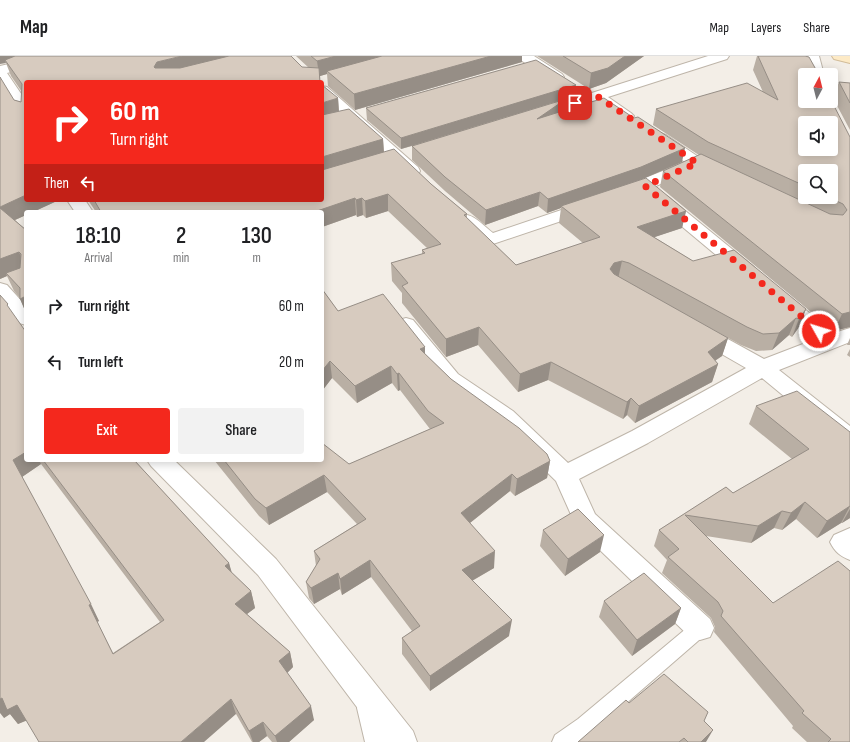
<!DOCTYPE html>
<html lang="en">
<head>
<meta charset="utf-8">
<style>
  body { margin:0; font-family:"Sofia Sans Condensed",sans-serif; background:#f2f2f2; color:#202124; height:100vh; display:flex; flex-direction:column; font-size:15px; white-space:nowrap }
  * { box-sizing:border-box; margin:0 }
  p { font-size:13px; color:#757577 }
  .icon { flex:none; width:22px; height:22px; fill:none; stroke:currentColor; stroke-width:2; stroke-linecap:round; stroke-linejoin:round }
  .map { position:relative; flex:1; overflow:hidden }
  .details { position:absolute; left:24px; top:154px; width:300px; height:252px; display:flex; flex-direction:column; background:#fff; border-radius:4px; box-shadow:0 2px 10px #0003 }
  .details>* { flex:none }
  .top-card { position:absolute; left:24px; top:24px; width:300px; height:122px; border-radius:4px; box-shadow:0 2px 10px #0003; background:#f4281d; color:#fff; overflow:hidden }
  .needle { width:26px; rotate:7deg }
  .controls { position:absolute; left:798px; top:12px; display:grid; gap:8px }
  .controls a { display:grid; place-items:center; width:40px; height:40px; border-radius:4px; background:#fff; box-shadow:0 2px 10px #0003; font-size:20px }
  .pin { position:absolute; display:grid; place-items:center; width:34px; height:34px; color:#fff; margin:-17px; border-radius:8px; box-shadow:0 2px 6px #0006 }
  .me { position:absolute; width:44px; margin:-22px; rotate:309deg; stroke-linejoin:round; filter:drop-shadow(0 0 3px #0008) }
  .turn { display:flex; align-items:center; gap:14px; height:84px; padding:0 20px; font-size:18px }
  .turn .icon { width:52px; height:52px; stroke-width:2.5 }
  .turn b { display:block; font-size:28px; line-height:34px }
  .then { display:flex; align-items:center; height:38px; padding:0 20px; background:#0003; gap:8px; font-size:15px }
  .eta { display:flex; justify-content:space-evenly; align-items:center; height:68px; text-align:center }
  .eta b { font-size:24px; font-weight:600; line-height:28px }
  .button { display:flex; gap:8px; margin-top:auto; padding:8px 20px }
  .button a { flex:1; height:46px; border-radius:4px; background:#f4281d; color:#fff; font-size:16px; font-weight:600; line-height:46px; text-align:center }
  .button a+a { background:#f2f2f2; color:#202124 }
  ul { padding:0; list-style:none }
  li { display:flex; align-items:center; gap:12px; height:56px; padding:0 20px }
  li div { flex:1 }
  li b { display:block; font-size:15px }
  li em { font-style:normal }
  header { display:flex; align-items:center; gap:24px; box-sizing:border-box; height:56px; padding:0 20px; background:#fff; border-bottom:1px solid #e0e0e0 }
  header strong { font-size:19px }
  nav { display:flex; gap:22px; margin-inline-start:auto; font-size:14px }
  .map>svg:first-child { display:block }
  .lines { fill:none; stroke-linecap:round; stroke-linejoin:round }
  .lane-casing { stroke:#beb5a9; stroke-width:2 }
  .street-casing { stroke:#beb5a9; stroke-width:2 }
  .secondary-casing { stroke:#d2bc98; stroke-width:2 }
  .lane { fill:#fff; fill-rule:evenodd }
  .street { fill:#fff; fill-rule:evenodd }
  .secondary { fill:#fdeac6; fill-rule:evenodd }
  .wall { fill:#b9afa4; fill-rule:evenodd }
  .shaded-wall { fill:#968e86 }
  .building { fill:#d7cbbf; stroke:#968e86; fill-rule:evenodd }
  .route { stroke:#f4281d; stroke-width:7; stroke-dasharray:0 12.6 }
</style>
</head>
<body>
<header>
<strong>Map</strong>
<nav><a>Map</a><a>Layers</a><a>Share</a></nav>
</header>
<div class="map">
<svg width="850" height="686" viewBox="0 0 850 686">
  <rect width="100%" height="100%" fill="#f3eee7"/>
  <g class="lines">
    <defs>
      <path id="lane" d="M700,564L706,566L709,572L706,578L592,677L578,686H552L555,679L578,663L694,566Z
        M366,643L373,646L385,686H365L357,652L359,646Z"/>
      <path id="street" d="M43,0H68L66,3L7,17L26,45V61L21,59L0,27V10Z
        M517,0H534L562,18L564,21L562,24L557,25L552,24L519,3Z
        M708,0H729L727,3L608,41L631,57L634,60L631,63C618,66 605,53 595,45L537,64L532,62L529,59L532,56Z
        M805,0H819L824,19H810Z
        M322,30L327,31L418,111L420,115L418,119L412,120L406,119L322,42Z
        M660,77L666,79L703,104L705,107L703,110L630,141L624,142L618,141L615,137L618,133L685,106L654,85L652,82L654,79Z
        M661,139L667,140L754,211L756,215L754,219L747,221L740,219L655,148L652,144L655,140Z
        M67,144H85L93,156H75Z
        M588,145L594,146L597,150L594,154L490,189L484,188L456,163L459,159C473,156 482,169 493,177Z
        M0,227L7,229L26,250V269L19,267L0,245Z
        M779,236L786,238L834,277L850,272V286L779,314L850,370V391L842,388L762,322L648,387L579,423L595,458L710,563L714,572L710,581L700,584L690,581L577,472L556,425L497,367L442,328L396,269L399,264L406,262L413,264L458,318L513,355L568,407L632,375L746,312L692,281L689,276L692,271L699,269L706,271L764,303L816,283L772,246L769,242L772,238Z
        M147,404H174L276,503L413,675L417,686H383L258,519L151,410Z
        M850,472V504C840,500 835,496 830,486L834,479Z"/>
      <path id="secondary" d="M832,0H850V7L834,3Z"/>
    </defs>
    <!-- lane casing -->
    <use href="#lane" class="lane-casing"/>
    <!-- street casing -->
    <use href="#street" class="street-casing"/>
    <!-- secondary casing -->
    <use href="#secondary" class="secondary-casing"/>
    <!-- lane -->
    <use href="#lane" class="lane"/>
    <!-- street -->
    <use href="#street" class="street"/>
    <!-- secondary -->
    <use href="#secondary" class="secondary"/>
  </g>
  <!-- wall -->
  <path class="wall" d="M0,0L309,12L296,0H522V6L355,54L328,30L327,18L320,20V26H26L59,144L33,156H26V159L15,164L26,174V257L20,242L14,235L7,220L0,223L14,44L21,46L22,36L11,20L6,7Z
    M537,0H644L606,27L589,33Z
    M757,0H805V19L850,81V271L834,275L660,131L663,115L699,99L653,69L656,53L763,36L753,14ZM805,115L831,141H805Z
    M831,26L835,28L831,39Z
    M839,26L850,27V74L833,42Z
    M576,29L574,40L566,43L564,54L682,106L639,124L686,155L682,172L654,181L693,205L806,253L799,271L792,281L789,279L772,294L756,295L741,289L625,225L728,282L722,300L715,305L718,308L712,326L635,367L627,359L623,363L548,324L518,336L478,289L446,301L402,247V237L392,225L391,207L422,198V194L427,192L388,155L366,162L363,159L357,161L356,159L322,171V156H96L88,144H322L338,42L339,55L383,83L384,96L431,128L467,158V162L516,209L583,187L559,167L561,152L547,157L538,150L485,169L445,135L412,104V90L401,93L367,64L366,52Z
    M322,233L338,255L425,298L451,323L550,405L547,422L515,440L510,435L470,467L494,512L472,525L509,580L430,635L402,598V582L412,575L371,521L342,539L340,533L314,548L309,542L306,526L316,510L314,495L357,468L327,436L269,469L259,460L214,404H322L349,408L430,373L400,334L398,335L392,327L357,347L332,322L322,335Z
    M0,239L26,404H134L229,507L231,516L251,535L255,552L247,558L290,596L293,611L287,617L314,664L289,686H272L267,680L259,686H252L236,658L26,664L18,668L10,658L4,662ZM41,408L160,566L113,597L97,566L99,565L22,421Z
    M850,282V289H847Z
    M850,293V301L847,299Z
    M756,350L850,376V462L842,467H841L817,482L796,463L782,474L774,472L751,487L706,480L850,686H807L792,672L793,670L714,576L715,571L711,562L662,517L667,504L654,490L659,474L726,431L733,437L792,403L749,368Z
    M543,474L600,496L565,520L540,490Z
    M604,545L681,552L675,568L632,600L599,561Z
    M629,647L704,665L706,686H578Z"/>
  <!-- shaded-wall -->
  <path class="shaded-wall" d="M0,0H36L5,4L6,7L0,8Z
    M182,0H247L161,22L154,11L157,6Z
    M336,0H395L327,15V18L320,20V26L317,5Z
    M491,0H522V6L355,54L354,38Z
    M625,0H644L606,27L589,33L591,17Z
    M576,29L574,40L566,43L564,56L537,63L565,43L401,93V82Z
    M338,42L339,58L322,64V47Z
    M383,83L384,99L322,118V101Z
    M685,92L682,106L638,125L561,150V152L547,157L548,143Z
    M540,136L538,150L485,169L486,154Z
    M388,138V155L366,162L365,145Z
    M26,139V144H59L33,156H26V159L6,168L0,153V151Z
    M355,142L356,159L322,171V156H314Z
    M362,142L363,159L357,161L356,144Z
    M686,155L682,172L634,188L637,171Z
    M19,196L26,214L6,217L7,220L0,223V203Z
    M622,205L618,223L606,230L610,213L614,207Z
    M26,240V257L20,243Z
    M806,253L799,271L792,281L799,263Z
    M850,256V271L834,275L842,258Z
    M796,262L789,279L772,294L779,277Z
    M479,271L478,289L446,301V283Z
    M728,282L722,300L702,313L708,296Z
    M425,291V308L420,293Z
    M330,305L332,322L322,335V315Z
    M551,306L548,324L518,336L520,318Z
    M718,308L712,326L635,367L639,350Z
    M391,310L392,327L357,347L355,330Z
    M399,317L400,334L398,335L397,318Z
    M631,342L627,359L623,363L627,346Z
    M26,396V404H39L41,408L22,421L13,404Z
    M550,405L547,422L515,440L517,423Z
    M512,418L510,435L461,474V457Z
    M324,419L327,436L269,469L266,452Z
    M805,446L796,463L782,474L791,457Z
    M850,450L841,467L817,482L827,465Z
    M850,453V462L842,467Z
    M782,455L774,472L751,487L758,470Z
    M604,479L600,496L565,520L568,503Z
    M495,495L494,512L461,531L462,514Z
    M370,504L371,521L342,539L340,523Z
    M229,507L234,524L225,510Z
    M338,517L340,533L314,548L311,532Z
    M251,535L255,552L239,564L235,548Z
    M91,548L99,565L97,566L89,549Z
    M681,552L675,568L632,600L637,584Z
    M512,564L509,580L430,635V620Z
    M290,596L293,611L283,621L279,605Z
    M2,642L17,649L28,664L18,668L10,658L4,662L0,657V643Z
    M231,643L236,658L204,686H181Z
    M311,650L314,664L289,686H277L275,680Z
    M263,666L267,680L259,686H253L249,675Z
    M713,674L706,686H701Z"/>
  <!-- building -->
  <path class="building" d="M15,0H182L157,6L154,11L155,12H180L229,0H291L302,11L319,12L320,26H26V139L0,151V21L14,44L21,46L22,28L5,4Z
    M311,0H336L317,5Z
    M382,0H491L354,38L327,15Z
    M563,0H625L608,12L591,17Z
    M758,0H805L809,1L819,19H805V45H831V44L850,81V256L842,258L663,115L701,98L830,158L843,159L847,154L843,148L828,141H831V115H805V130L708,86L656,53L747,27L778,44ZM805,67H831V93H805Z
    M536,4L576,29L401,82L366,52Z
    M831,26H835V28H831Z
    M839,26L850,27V47Z
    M322,29L338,42L322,47Z
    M604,42L634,62L638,61L685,92L641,111L548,143L540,136L486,154L445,121L412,90L566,43L537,63Z
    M349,53L383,83L322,101V59Z
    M394,93L431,128L467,158L464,159L516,209L600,181L561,150L646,122L686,155L637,171L693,205L734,194L806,253L799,263L796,262L779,277L763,278L747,271L629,207L622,205L614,207L610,213L614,218L728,282L708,296L718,308L639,350L631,342L627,346L551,306L520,318L479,271L446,283L402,230L408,227L391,207L425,197L422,194L441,188L388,138L365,145L362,142L356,144L355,142L314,156H101L94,144H322V114Z
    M0,152L26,174V240L20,243V232L6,217L20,212L21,198L19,196L0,203Z
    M322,233L338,255L383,238L425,291L420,293L451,323L519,372L547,398L550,405L517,423L512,418L461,457L495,495L462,514L512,564L430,620L402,582L420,570L370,504L340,523L338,517L311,532L306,526L320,503L314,495L366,463L324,419L266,452L255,443L224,404H322V387L349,408L444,367L428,355L399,317L397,318L391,310L355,330L330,305L322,315Z
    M0,239L8,248L7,249L26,276V396L13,404L91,548L89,549L113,598L164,564L43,404H134L229,507L225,510L251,535L235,548L290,596L279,605L311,650L275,680L263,666L249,675L231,643L181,686H39L17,649L7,654L2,642L0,643Z
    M797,335L850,376V450L827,465L805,446L791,457L782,455L758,470L685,459L773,547L838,505L850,515V686H828L831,683L802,657L804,655L721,560L723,555L718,546L668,501L679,493L659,474L726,431L733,437L809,393L756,350Z
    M578,453L604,479L568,503L543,474Z
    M644,517L681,552L637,584L604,545Z
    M664,618L708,656L704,665L713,674L701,686H688L684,682L679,686H578L626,644L629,647Z"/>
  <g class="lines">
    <!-- route -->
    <path class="route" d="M575,47L597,40L697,107L645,130L819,275"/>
  </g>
</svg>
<div class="controls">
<a><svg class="needle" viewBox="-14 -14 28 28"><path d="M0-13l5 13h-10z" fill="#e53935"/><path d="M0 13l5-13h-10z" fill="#757577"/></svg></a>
<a><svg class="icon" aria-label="sound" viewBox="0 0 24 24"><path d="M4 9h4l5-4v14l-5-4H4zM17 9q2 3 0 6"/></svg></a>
<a><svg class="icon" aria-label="search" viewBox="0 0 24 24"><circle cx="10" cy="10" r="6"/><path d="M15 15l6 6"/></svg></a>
</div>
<div class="pin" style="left:575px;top:47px;background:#d93025"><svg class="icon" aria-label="arrive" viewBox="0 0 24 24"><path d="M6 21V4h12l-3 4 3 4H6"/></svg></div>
<svg class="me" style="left:819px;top:275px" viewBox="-20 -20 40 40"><circle r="17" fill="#f4281d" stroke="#fff" stroke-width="3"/><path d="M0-11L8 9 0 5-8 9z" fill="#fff"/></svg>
<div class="top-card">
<div class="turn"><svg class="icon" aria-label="right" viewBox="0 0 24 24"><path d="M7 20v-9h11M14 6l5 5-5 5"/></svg><div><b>60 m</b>Turn right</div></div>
<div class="then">Then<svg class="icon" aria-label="left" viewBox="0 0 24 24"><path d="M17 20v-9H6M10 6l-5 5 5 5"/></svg></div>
</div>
<section class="details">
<div class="eta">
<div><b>18:10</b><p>Arrival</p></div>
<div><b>2</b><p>min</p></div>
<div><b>130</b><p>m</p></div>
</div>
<ul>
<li><svg class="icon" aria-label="right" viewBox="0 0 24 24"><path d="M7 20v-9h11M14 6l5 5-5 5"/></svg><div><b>Turn right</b></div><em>60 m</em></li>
<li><svg class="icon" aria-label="left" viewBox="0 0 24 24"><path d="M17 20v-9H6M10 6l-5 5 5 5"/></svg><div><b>Turn left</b></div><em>20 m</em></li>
</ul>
<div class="button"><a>Exit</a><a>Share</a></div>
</section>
</div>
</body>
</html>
